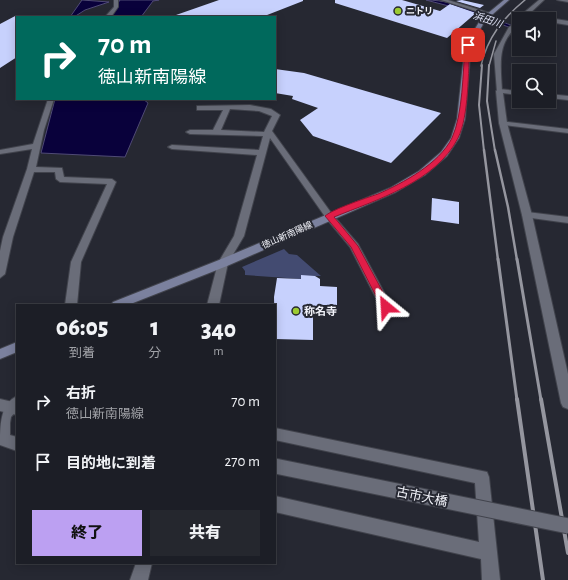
<!DOCTYPE html>
<html lang="ja">
<head>
<meta charset="utf-8">
<style>
  body { margin:0; font-family:"Alegreya Sans","Noto Sans JP",sans-serif; background:#25272e; color:#f1f3f6; height:100vh; display:flex; flex-direction:column; font-size:15px; white-space:nowrap }
  * { box-sizing:border-box; margin:0 }
  p { font-size:13px; color:#a0a2a7 }
  .icon { flex:none; width:22px; height:22px; fill:none; stroke:currentColor; stroke-width:2; stroke-linecap:round; stroke-linejoin:round }
  .map { position:relative; flex:1; overflow:hidden }
  .drawer { position:absolute; left:16px; top:304px; width:260px; height:260px; display:flex; flex-direction:column; background:#1c1e26; border-radius:0px; box-shadow:0 2px 10px #0003,0 0 0 1px #3a3c43 }
  .drawer>* { flex:none }
  .top-card { position:absolute; left:16px; top:16px; width:260px; height:84px; border-radius:0px; box-shadow:0 2px 10px #0003,0 0 0 1px #3a3c43; background:#00695c; color:#fff; overflow:hidden }
  .tools { position:absolute; left:512px; top:12px; display:grid; gap:8px }
  .tools a { display:grid; place-items:center; width:44px; height:44px; border-radius:0px; background:#1c1e26; box-shadow:0 2px 10px #0003,0 0 0 1px #3a3c43; font-size:20px }
  .pin { position:absolute; display:grid; place-items:center; width:34px; height:34px; color:#fff; margin:-17px; border-radius:8px; box-shadow:0 2px 6px #0006 }
  .me { position:absolute; width:44px; margin:-22px; rotate:333deg; stroke-linejoin:round; filter:drop-shadow(0 0 3px #0008) }
  .turn { display:flex; align-items:center; gap:14px; height:84px; padding:0 16px; font-size:18px }
  .turn .icon { width:52px; height:52px; stroke-width:2.5 }
  .turn b { display:block; font-size:28px; line-height:34px }
  .eta { display:flex; justify-content:space-evenly; align-items:center; height:68px; text-align:center }
  .eta b { font-size:24px; font-weight:800; line-height:28px }
  .button { display:flex; gap:8px; margin-top:auto; padding:8px 16px }
  .button a { flex:1; height:46px; border-radius:0px; background:#bca0f2; color:#111; font-size:16px; font-weight:800; line-height:46px; text-align:center }
  .button a+a { background:#25272e; color:#f1f3f6 }
  ul { padding:0; list-style:none }
  li { display:flex; align-items:center; gap:12px; height:60px; padding:0 16px }
  li div { flex:1 }
  li b { display:block; font-size:15px }
  li em { font-style:normal }
  .map>svg:first-child { display:block }
  .green { fill:#434b71 }
  .water { fill:#09013b; stroke:#4f4a75 }
  .building { fill:#c7d1fd }
  .lines { fill:none; stroke-linecap:round; stroke-linejoin:round }
  .minor-casing { stroke:#41434c; stroke-width:2 }
  .tertiary-casing { stroke:#41434c; stroke-width:2 }
  .secondary-casing { stroke:#41434c; stroke-width:2 }
  .minor { fill:#6a6d79; fill-rule:evenodd }
  .tertiary { fill:#6a6d79; fill-rule:evenodd }
  .secondary { fill:#7b819e; fill-rule:evenodd }
  .rail-far4 { stroke:#95969f; stroke-width:1.5 }
  .rail-far3 { stroke:#95969f; stroke-width:2 }
  .rail-far2 { stroke:#95969f; stroke-width:2.5 }
  .rail-far1 { stroke:#95969f; stroke-width:3 }
  .rail { stroke:#95969f; stroke-width:4 }
  .tertiary-bridge-casing { stroke:#41434c; stroke-width:17; stroke-linecap:butt }
  .tertiary-bridge { stroke:#6a6d79; stroke-width:15 }
  .route { fill:#e11d48; stroke:#92132f }
  .poi-dot { fill:#9cca31; stroke:#262832; stroke-width:1.5 }
  .labels { text-anchor:middle; stroke-width:4; stroke-linejoin:round; paint-order:stroke }
  .far-poi-label { font-size:9px; font-weight:bold; fill:#f3f4fb; stroke:#262832; text-anchor:start }
  .far-street-label { font-size:9px; fill:#f3f4fb; stroke:#262832 }
  .far-water-label { font-size:10px; font-style:italic; fill:#dee2f6; stroke:#262832 }
  .poi-label { font-size:11px; font-weight:bold; fill:#f3f4fb; stroke:#262832; text-anchor:start }
  .near-street-label { font-size:13px; fill:#f3f4fb; stroke:#262832 }
</style>
</head>
<body>
<div class="map">
<svg width="568" height="580" viewBox="0 0 568 580">
  <rect width="100%" height="100%" fill="#262832"/>
  <!-- green -->
  <path class="green" d="M284,249L289,254L297,255L321,276H301V279L245,275V271L242,267Z"/>
  <!-- water -->
  <path class="water" d="M82,0L109,2L85,10L74,17H70Z
    M120,0H159L153,1L141,17H108Z
    M426,0C459,0 489,18 519,28V31L464,10Z
    M55,99H143L148,103L125,157L41,153Z"/>
  <!-- building -->
  <path class="building" d="M219,0H303V1L262,17H176V15Z
    M335,0H402L440,11L450,4L476,13L447,38L335,3Z
    M462,0L484,5L480,8L456,1Z
    M17,15V57L0,68V24Z
    M275,69L304,73L441,113L391,163L313,136L300,120L318,108L292,99L293,96L275,93Z
    M432,198L459,202V224L431,220Z
    M301,275L315,276L320,279V286L337,287V305H320V307H313V340L275,339L274,297L277,278L301,279Z"/>
  <g class="lines">
    <defs>
      <path id="minor" d="M114,0H118V7L111,17H105L114,7Z
        M441,0H448L493,14L488,15Z
        M539,0H544L528,15L547,19L525,18L518,20L521,15Z
        M557,0H568V2Z
        M549,18L568,21V25L549,22V19H547Z
        M515,24L518,26C496,43 501,67 502,91L497,92L494,54L509,27Z
        M48,99H54L44,130L36,167L62,168L64,177L112,179L116,182L81,262L77,305H65L71,262L107,184L60,182L56,179L55,172H34L13,237L5,274L0,278V251L3,237L27,169L32,149L0,154V150L33,144Z
        M250,105L271,109L280,115L272,131L332,214L358,244L392,307L390,310H382L350,247L326,218L270,138L244,236L228,263L219,305H207L218,263L234,236L257,155L172,149L168,147L172,145L259,150L263,136L190,134L186,132L190,130H213L223,110H197V106ZM230,109L259,111L272,116L264,132L221,130Z
        M500,121L568,129V133L503,125L499,123Z
        M527,212L568,217V223L524,217L522,215Z
        M17,396V410L11,417L10,423V435L17,437V451L0,445C0,426 0,404 17,396Z
        M275,428L487,472L489,477L500,580H482L481,559L275,512V496L479,542L475,483L275,440Z
        M136,563H152L148,580H130Z"/>
      <path id="tertiary" d="M499,89L519,91V95L503,93L507,123L532,215L568,374V409L563,407L561,403L522,215L499,123L496,91Z
        M549,94L568,96V100L549,98Z
        M0,399L17,403V415L0,411Z"/>
      <path id="secondary" d="M504,0H509L485,21L471,45L465,119L459,138L447,156L425,175L396,192L227,266L128,305H111L113,302L219,260L390,188L419,171L441,152L451,138L457,119L465,45L481,19Z
        M17,342V352L0,359V349Z"/>
    </defs>
    <!-- minor casing -->
    <use href="#minor" class="minor-casing"/>
    <!-- tertiary casing -->
    <use href="#tertiary" class="tertiary-casing"/>
    <!-- secondary casing -->
    <use href="#secondary" class="secondary-casing"/>
    <!-- minor -->
    <use href="#minor" class="minor"/>
    <!-- tertiary -->
    <use href="#tertiary" class="tertiary"/>
    <!-- secondary -->
    <use href="#secondary" class="secondary"/>
    <!-- rail-far4 -->
    <path class="rail-far4" d="M481,66C487,38 503,18 525,0
      M489,66L496,41"/>
    <!-- rail-far3 -->
    <path class="rail-far3" d="M482,65L479,105L484,151
      M489,65L487,101L495,151"/>
    <!-- rail-far2 -->
    <path class="rail-far2" d="M484,150L498,260
      M495,150L508,207L517,260"/>
    <!-- rail-far1 -->
    <path class="rail-far1" d="M498,259L517,400
      M517,259L541,400"/>
    <!-- rail -->
    <path class="rail" d="M517,399L543,580
      M541,399L568,553"/>
    <defs>
      <path id="tertiary-bridge" d="M275,466L568,526"/>
    </defs>
    <!-- tertiary-bridge casing -->
    <use href="#tertiary-bridge" class="tertiary-bridge-casing"/>
    <!-- tertiary-bridge -->
    <use href="#tertiary-bridge" class="tertiary-bridge"/>
  </g>
  <!-- route -->
  <path class="route" d="M468,44L470,45C468,71 469,116 458,138C436,182 376,200 334,217L358,246L391,307L386,311L383,310L351,247L325,216C333,209 366,198 378,194C403,183 439,164 452,138C463,114 463,71 465,45Z"/>
  <!-- markers -->
  <g class="poi-dot">
    <circle cx="398" cy="11" r="4"/>
    <circle cx="296" cy="311" r="4"/>
  </g>
  <g class="labels">
    <!-- far-poi labels -->
    <g class="far-poi-label">
      <text x="406" y="14">ニトリ</text>
    </g>
    <!-- far-street labels -->
    <g class="far-street-label">
      <text transform="translate(287 235) rotate(-24)" y="3">徳山新南陽線</text>
    </g>
    <!-- far-water labels -->
    <g class="far-water-label">
      <text transform="translate(488 19) rotate(19)" y="4">浜田川</text>
    </g>
    <!-- poi labels -->
    <g class="poi-label">
      <text x="304" y="315">称名寺</text>
    </g>
    <!-- near-street labels -->
    <g class="near-street-label">
      <text transform="translate(422 496) rotate(12)" y="5">古市大橋</text>
    </g>
  </g>
</svg>
<div class="tools">
<a><svg class="icon" aria-label="sound" viewBox="0 0 24 24"><path d="M4 9h4l5-4v14l-5-4H4zM17 9q2 3 0 6"/></svg></a>
<a><svg class="icon" aria-label="search" viewBox="0 0 24 24"><circle cx="10" cy="10" r="6"/><path d="M15 15l6 6"/></svg></a>
</div>
<div class="pin" style="left:468px;top:45px;background:#d93025"><svg class="icon" aria-label="arrive" viewBox="0 0 24 24"><path d="M6 21V4h12l-3 4 3 4H6"/></svg></div>
<svg class="me" style="left:386px;top:307px" viewBox="-20 -20 40 40"><path d="M0-17L14 15 0 8-14 15z" fill="#e11d48" stroke="#fff" stroke-width="4"/></svg>
<div class="top-card">
<div class="turn"><svg class="icon" aria-label="right" viewBox="0 0 24 24"><path d="M7 20v-9h11M14 6l5 5-5 5"/></svg><div><b>70 m</b>徳山新南陽線</div></div>
</div>
<section class="drawer">
<div class="eta">
<div><b>06:05</b><p>到着</p></div>
<div><b>1</b><p>分</p></div>
<div><b>340</b><p>m</p></div>
</div>
<ul>
<li><svg class="icon" aria-label="right" viewBox="0 0 24 24"><path d="M7 20v-9h11M14 6l5 5-5 5"/></svg><div><b>右折</b><p>徳山新南陽線</p></div><em>70 m</em></li>
<li><svg class="icon" aria-label="arrive" viewBox="0 0 24 24"><path d="M6 21V4h12l-3 4 3 4H6"/></svg><div><b>目的地に到着</b></div><em>270 m</em></li>
</ul>
<div class="button"><a>終了</a><a>共有</a></div>
</section>
</div>
</body>
</html>
